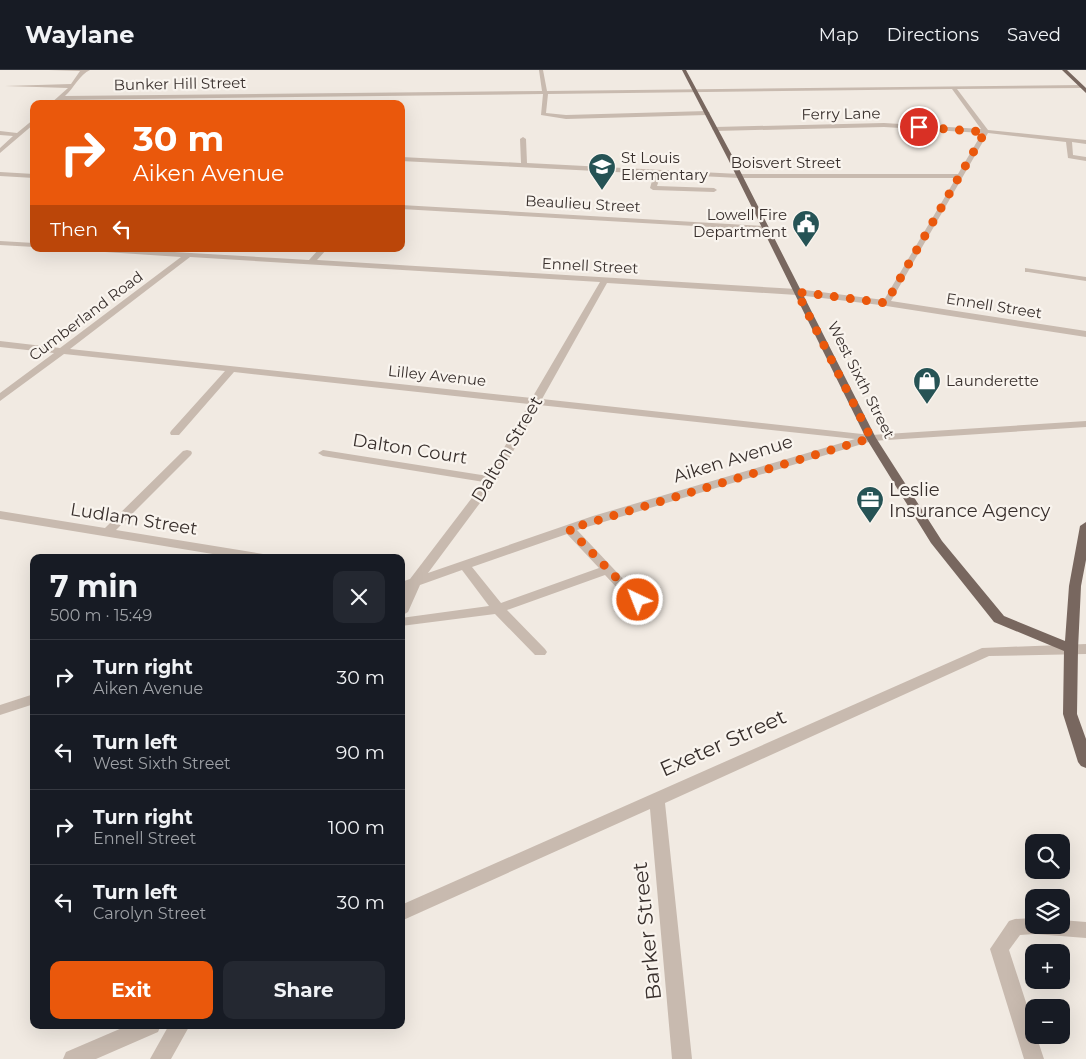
<!DOCTYPE html>
<html lang="en">
<head>
<meta charset="utf-8">
<style>
  body { margin:0; font-family:Montserrat,sans-serif; background:#242831; color:#f1f3f6; height:100vh; display:flex; flex-direction:column; font-size:19px; white-space:nowrap }
  * { box-sizing:border-box; margin:0 }
  p { font-size:16px; color:#9ea1a6 }
  .icon { flex:none; width:28px; height:28px; fill:none; stroke:currentColor; stroke-width:2; stroke-linecap:round; stroke-linejoin:round }
  .map { position:relative; flex:1; overflow:hidden }
  .side { position:absolute; left:30px; top:484px; width:375px; height:475px; display:flex; flex-direction:column; background:#171b24; border-radius:10px; box-shadow:0 5px 20px #0002 }
  .side>* { flex:none }
  .banner { position:absolute; left:30px; top:30px; width:375px; height:152px; border-radius:10px; box-shadow:0 5px 20px #0002; background:#ea580c; color:#fff; overflow:hidden }
  .fabs { position:absolute; left:1025px; top:764px; display:grid; gap:10px }
  .fabs a { display:grid; place-items:center; width:45px; height:45px; border-radius:10px; background:#171b24; box-shadow:0 5px 20px #0002; font-size:25px }
  .pin { position:absolute; display:grid; place-items:center; width:42px; height:42px; color:#fff; margin:-21px; border:2px solid #fff; border-radius:50%; box-shadow:0 1px 5px #0007 }
  .me { position:absolute; width:55px; margin:-28px; rotate:317deg; stroke-linejoin:round; filter:drop-shadow(0 0 4px #0008) }
  .turn { display:flex; align-items:center; gap:18px; height:105px; padding:0 20px; font-size:22px }
  .turn .icon { width:65px; height:65px; stroke-width:2.5 }
  .turn b { display:block; font-size:35px; line-height:42px }
  .then { display:flex; align-items:center; height:48px; padding:0 20px; background:#0003; gap:10px; font-size:19px }
  .round { display:grid; place-items:center; flex:none; width:52px; height:52px; border-radius:10px; background:#242831 }
  .summary { display:flex; align-items:center; justify-content:space-between; height:85px; padding:0 20px }
  h1 { font-size:30px; font-weight:700; line-height:38px }
  .action { display:flex; gap:10px; margin-top:auto; padding:10px 20px }
  .action a { flex:1; height:58px; border-radius:10px; background:#ea580c; color:#fff; font-size:20px; font-weight:700; line-height:58px; text-align:center }
  .action a+a { background:#242831; color:#f1f3f6 }
  ul { padding:0; list-style:none }
  li { display:flex; align-items:center; gap:15px; height:75px; padding:0 20px; border-top:1px solid #363941 }
  li div { flex:1 }
  li b { display:block; font-size:19px }
  li em { font-style:normal }
  header { display:flex; align-items:center; gap:30px; box-sizing:border-box; height:70px; padding:0 25px; background:#171b24; border-bottom:1px solid #363941 }
  header strong { font-size:24px }
  nav { display:flex; gap:28px; margin-inline-start:auto; font-size:18px }
  .map>svg:first-child { display:block }
  .lines { fill:none; stroke-linecap:round; stroke-linejoin:round }
  .minor { fill:#c8baaf; fill-rule:evenodd }
  .major { fill:#78675f; fill-rule:evenodd }
  .route { stroke:#ea580c; stroke-width:9; stroke-dasharray:0 16.2 }
  .labels { text-anchor:middle; stroke-width:4.5; stroke-linejoin:round; paint-order:stroke }
  .far-street-label { font-size:15px; fill:#382f2c; stroke:#f9f4ee }
  .far-poi-label { font-size:15px; fill:#382f2c; stroke:#f9f4ee; text-anchor:start }
  .street-label { font-size:18px; fill:#382f2c; stroke:#f9f4ee }
  .poi-label { font-size:18px; fill:#382f2c; stroke:#f9f4ee; text-anchor:start }
  .near-street-label { font-size:21px; fill:#382f2c; stroke:#f9f4ee }
</style>
</head>
<body>
<header>
<strong>Waylane</strong>
<nav><a>Map</a><a>Directions</a><a>Saved</a></nav>
</header>
<div class="map">
<svg width="1086" height="989" viewBox="0 0 1086 989">
  <rect width="100%" height="100%" fill="#f1eae2"/>
  <g class="lines">
    <!-- minor -->
    <path class="minor" d="M49,0H90C80,4 74,18 65,26L542,21L539,0H543L547,21L1083,15L1081,18L957,19L988,60L1086,70V74L1072,72L1073,85L1086,87V91L1068,88L1066,72L988,63L891,231L1086,261V267L880,235L797,225L607,213L542,329L871,365L1086,351V357L872,371L577,460L644,531L642,534H632L605,505L507,540L545,579L547,582L545,585H535L495,544L401,556V548L489,536L462,500L420,515L408,542L401,546V528L405,520L401,521V512L410,509L484,412L323,386L318,383L323,380L488,406L529,334L234,302L179,365H171L170,363L171,361L225,301L64,284L0,331V323L54,283L0,277V271L60,278L181,187L90,181L86,179H124L309,190L319,179H327L317,190L797,219L884,230L956,108H739L661,104L657,116L714,118L717,120L714,122L653,120L650,118L654,104L401,91V87L521,93L520,69L523,67L526,69L527,93L739,104H958L982,63L884,57L715,61L712,59L715,57L884,53L981,59L952,19L548,24L546,43L566,45L707,41L710,43L707,45L566,49L541,45L543,24L61,30L57,34H50L68,18L5,16L71,14L80,1ZM190,187L600,212L532,328L70,279ZM539,335L855,369L593,446L428,503L497,410ZM567,464L599,498L501,533L472,497Z
      M34,49V54L0,83V78L13,66L0,65V61L17,63Z
      M0,102L34,104V108L0,106Z
      M401,135L764,156L768,158L764,160L401,139Z
      M0,171L34,173V177L0,175Z
      M1025,198L1086,207V211L1028,202H1025Z
      M187,380L191,381L192,383L191,385L116,460L263,484L269,488H237L0,449V441L105,458L183,381Z
      M1086,574V584L989,586L665,733L692,989H672L650,739L401,851V835L982,578Z
      M34,624V634L0,645V635Z
      M1034,848V855H1061V850L1086,852V868L1035,864L1020,865L1009,880L1034,957V965H1036L1044,989H1024L990,879L1009,851L1015,849Z
      M129,955H161L158,962L96,989H63L66,982Z
      M169,955H190L171,989H150Z"/>
    <!-- major -->
    <path class="major" d="M682,0H686L734,89L876,368L942,471L1004,546L1065,571L1069,516L1080,456L1086,452V490L1081,516L1078,579L1077,644L1086,669V698L1081,696L1078,692L1063,644L1064,581L994,552L931,473L866,368L728,89Z
      M1062,0H1067L1086,18V23Z"/>
  </g>
  <g class="lines">
    <!-- route -->
    <path class="route" d="M638,530L569,459L871,368L797,222L886,233L985,62L919,57"/>
  </g>
  <!-- icons -->
  <defs>
    <symbol id="school-pin" viewBox="-11 -11 22 30"><path d="M0 17L-7.5 6A9.5 9.5 0 1 1 7.5 6Z" fill="#265355" stroke="#f9f4ee"/><path d="M0-5L7-2L0 1L-7-2ZM-4 1L0 2.5L4 1V4Q0 6-4 4Z" fill="#fff"/></symbol>
    <symbol id="civic-pin" viewBox="-11 -11 22 30"><path d="M0 17L-7.5 6A9.5 9.5 0 1 1 7.5 6Z" fill="#265355" stroke="#f9f4ee"/><path d="M-.6-6.5H3V-4.5H.6V-3L4-1V1h2V6H-6V1h2V-1L-.6-3ZM-1.2 2.5V6h2.4V2.5Z" fill="#fff"/></symbol>
    <symbol id="shop-pin" viewBox="-11 -11 22 30"><path d="M0 17L-7.5 6A9.5 9.5 0 1 1 7.5 6Z" fill="#265355" stroke="#f9f4ee"/><path d="M-5-2.5h2.3a2.7 3.5 0 0 1 5.4 0H5L5.5 6h-11ZM-1.5-2.5h3a1.5 2.3 0 0 0-3 0Z" fill="#fff"/></symbol>
    <symbol id="office-pin" viewBox="-11 -11 22 30"><path d="M0 17L-7.5 6A9.5 9.5 0 1 1 7.5 6Z" fill="#265355" stroke="#f9f4ee"/><path d="M-6-3h4V-5.5h4V-3h4V5H-6ZM-1-4.5V-3h2v-1.5ZM-6 0V1H6V0Z" fill="#fff"/></symbol>
  </defs>
  <g fill-rule="evenodd">
    <use href="#school-pin" x="586" y="81" width="32" height="43"/>
    <use href="#civic-pin" x="790" y="138" width="32" height="43"/>
    <use href="#shop-pin" x="911" y="295" width="32" height="43"/>
    <use href="#office-pin" x="854" y="414" width="32" height="43"/>
  </g>
  <g class="labels">
    <!-- far-street labels -->
    <g class="far-street-label">
      <text transform="translate(180 14) rotate(-1)" y="5">Bunker Hill Street</text>
      <text transform="translate(841 44) rotate(-1)" y="5">Ferry Lane</text>
      <text x="786" y="98">Boisvert Street</text>
      <text transform="translate(583 134) rotate(3)" y="5">Beaulieu Street</text>
      <text transform="translate(590 196) rotate(3)" y="5">Ennell Street</text>
      <text transform="translate(994 236) rotate(9)" y="5">Ennell Street</text>
      <text transform="translate(86 246) rotate(-37)" y="5">Cumberland Road</text>
      <text transform="translate(437 306) rotate(6)" y="5">Lilley Avenue</text>
      <text transform="translate(861 310) rotate(63)" y="5">West Sixth Street</text>
    </g>
    <!-- far-poi labels -->
    <g class="far-poi-label">
      <text x="621" y="93">St Louis<tspan x="621" dy="17">Elementary</tspan></text>
      <text x="787" y="150" text-anchor="end">Lowell Fire<tspan x="787" dy="17">Department</tspan></text>
      <text x="946" y="316">Launderette</text>
    </g>
    <!-- street labels -->
    <g class="street-label">
      <text transform="translate(410 379) rotate(9)" y="6">Dalton Court</text>
      <text transform="translate(507 379) rotate(-59)" y="6">Dalton Street</text>
      <text transform="translate(733 389) rotate(-17)" y="6">Aiken Avenue</text>
      <text transform="translate(134 449) rotate(9)" y="6">Ludlam Street</text>
    </g>
    <!-- poi labels -->
    <g class="poi-label">
      <text x="889" y="426">Leslie<tspan x="889" dy="21">Insurance Agency</tspan></text>
    </g>
    <!-- near-street labels -->
    <g class="near-street-label">
      <text transform="translate(723 673) rotate(-24)" y="7">Exeter Street</text>
      <text transform="translate(647 861) rotate(-96)" y="7">Barker Street</text>
    </g>
  </g>
</svg>
<div class="fabs">
<a><svg class="icon" aria-label="search" viewBox="0 0 24 24"><circle cx="10" cy="10" r="6"/><path d="M15 15l6 6"/></svg></a>
<a><svg class="icon" aria-label="layers" viewBox="0 0 24 24"><path d="M12 4l9 5-9 5-9-5zM3 14l9 5 9-5"/></svg></a>
<a>+</a>
<a>−</a>
</div>
<div class="pin" style="left:919px;top:57px;background:#d93025"><svg class="icon" aria-label="arrive" viewBox="0 0 24 24"><path d="M6 21V4h12l-3 4 3 4H6"/></svg></div>
<svg class="me" style="left:638px;top:530px" viewBox="-20 -20 40 40"><circle r="17" fill="#ea580c" stroke="#fff" stroke-width="3"/><path d="M0-11L8 9 0 5-8 9z" fill="#fff"/></svg>
<div class="banner">
<div class="turn"><svg class="icon" aria-label="right" viewBox="0 0 24 24"><path d="M7 20v-9h11M14 6l5 5-5 5"/></svg><div><b>30 m</b>Aiken Avenue</div></div>
<div class="then">Then<svg class="icon" aria-label="left" viewBox="0 0 24 24"><path d="M17 20v-9H6M10 6l-5 5 5 5"/></svg></div>
</div>
<section class="side">
<div class="summary"><div><h1>7 min</h1><p>500 m · 15:49</p></div><a class="round"><svg class="icon" aria-label="close" viewBox="0 0 24 24"><path d="M6 6l12 12M18 6L6 18"/></svg></a></div>
<ul>
<li><svg class="icon" aria-label="right" viewBox="0 0 24 24"><path d="M7 20v-9h11M14 6l5 5-5 5"/></svg><div><b>Turn right</b><p>Aiken Avenue</p></div><em>30 m</em></li>
<li><svg class="icon" aria-label="left" viewBox="0 0 24 24"><path d="M17 20v-9H6M10 6l-5 5 5 5"/></svg><div><b>Turn left</b><p>West Sixth Street</p></div><em>90 m</em></li>
<li><svg class="icon" aria-label="right" viewBox="0 0 24 24"><path d="M7 20v-9h11M14 6l5 5-5 5"/></svg><div><b>Turn right</b><p>Ennell Street</p></div><em>100 m</em></li>
<li><svg class="icon" aria-label="left" viewBox="0 0 24 24"><path d="M17 20v-9H6M10 6l-5 5 5 5"/></svg><div><b>Turn left</b><p>Carolyn Street</p></div><em>30 m</em></li>
</ul>
<div class="action"><a>Exit</a><a>Share</a></div>
</section>
</div>
</body>
</html>
